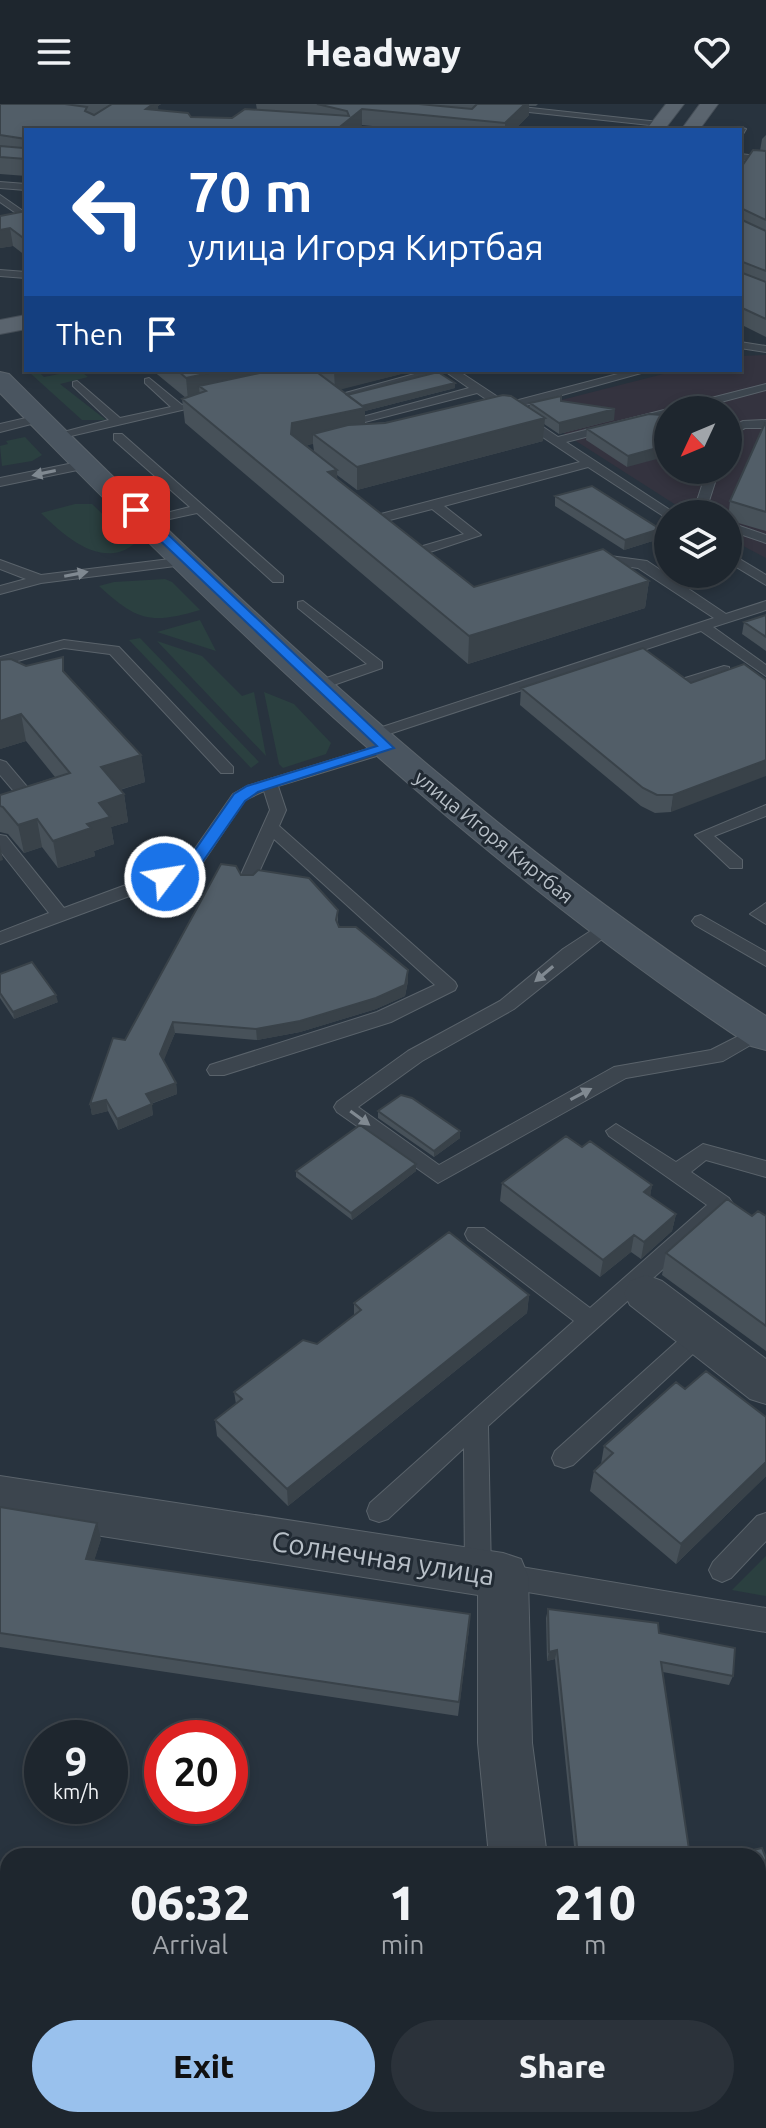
<!DOCTYPE html>
<html lang="en">
<head>
<meta charset="utf-8">
<style>
  body { margin:0; font-family:Ubuntu,sans-serif; background:#2b323a; color:#f1f3f6; height:100vh; display:flex; flex-direction:column; font-size:30px; white-space:nowrap }
  * { box-sizing:border-box; margin:0 }
  p { font-size:26px; color:#a1a5aa }
  .icon { flex:none; width:44px; height:44px; fill:none; stroke:currentColor; stroke-width:2; stroke-linecap:round; stroke-linejoin:round }
  .map { position:relative; flex:1; overflow:hidden }
  .details { position:absolute; left:0px; top:1744px; width:766px; height:280px; display:flex; flex-direction:column; background:#1e262e; border-radius:24px 24px 0 0; box-shadow:0 4px 12px #0003,0 0 0 2px #3c434a }
  .details>* { flex:none }
  .guide { position:absolute; left:24px; top:24px; width:718px; height:244px; border-radius:0px; box-shadow:0 4px 12px #0003,0 0 0 2px #3c434a; background:#1a4fa0; color:#fff; overflow:hidden }
  .needle { width:52px; rotate:226deg }
  .controls { position:absolute; left:654px; top:292px; display:grid; gap:16px }
  .controls a { display:grid; place-items:center; width:88px; height:88px; border-radius:50%; background:#1e262e; box-shadow:0 4px 12px #0003,0 0 0 2px #3c434a; font-size:40px }
  .speed { position:absolute; left:24px; top:1616px; display:flex; gap:16px; font-size:40px; font-weight:700; text-align:center }
  .speed>* { display:grid; place-content:center; width:104px; height:104px; border-radius:50%; background:#1e262e; box-shadow:0 4px 12px #0003,0 0 0 2px #3c434a; line-height:1 }
  .speed small { font-size:20px; font-weight:400 }
  .speed .limit { border:12px solid #d22; background:#fff; color:#111 }
  .pin { position:absolute; display:grid; place-items:center; width:68px; height:68px; color:#fff; margin:-34px; border-radius:16px; box-shadow:0 4px 12px #0006 }
  .me { position:absolute; width:88px; margin:-44px; rotate:59deg; stroke-linejoin:round; filter:drop-shadow(0 0 6px #0008) }
  .turn { display:flex; align-items:center; gap:28px; height:168px; padding:0 32px; font-size:36px }
  .turn .icon { width:104px; height:104px; stroke-width:2.5 }
  .turn b { display:block; font-size:56px; line-height:68px }
  .then { display:flex; align-items:center; height:76px; padding:0 32px; background:#0003; gap:16px; font-size:30px }
  .eta { display:flex; justify-content:space-evenly; align-items:center; height:136px; text-align:center }
  .eta b { font-size:48px; font-weight:800; line-height:56px }
  .button { display:flex; gap:16px; margin-top:auto; padding:16px 32px }
  .button a { flex:1; height:92px; border-radius:48px; background:#99c1ed; color:#111; font-size:32px; font-weight:800; line-height:92px; text-align:center }
  .button a+a { background:#2b323a; color:#f1f3f6 }
  header { display:flex; justify-content:space-between; align-items:center; height:104px; padding:0 32px; background:#1e262e; font-size:36px; font-weight:800 }
  .map>svg:first-child { display:block }
  .medical { fill:#34333f; fill-rule:evenodd }
  .green { fill:#2b4040 }
  .lines { fill:none; stroke-linecap:round; stroke-linejoin:round }
  .service-casing { stroke:#5a636b; stroke-width:2 }
  .minor-casing { stroke:#5a636b; stroke-width:2 }
  .secondary-casing { stroke:#5a636b; stroke-width:2 }
  .primary-casing { stroke:#454e57; stroke-width:2 }
  .service { fill:#3c454e; fill-rule:evenodd }
  .minor { fill:#3c454e; fill-rule:evenodd }
  .secondary { fill:#4a5560; fill-rule:evenodd }
  .primary { fill:#5a646e; fill-rule:evenodd }
  .wall { fill:#475159; fill-rule:evenodd }
  .shaded-wall { fill:#394249 }
  .building { fill:#525e68; stroke:#394249; stroke-width:2 }
  .oneway { fill:#808991 }
  .route { fill:#1a73e8; stroke:#114b97; stroke-width:2 }
  .labels { text-anchor:middle; stroke-width:6; stroke-linejoin:round; paint-order:stroke }
  .far-street-label { font-size:20px; fill:#b8c0c8; stroke:#212a33 }
  .near-street-label { font-size:28px; fill:#b8c0c8; stroke:#212a33 }
</style>
</head>
<body>
<header><svg class="icon" aria-label="menu" viewBox="0 0 24 24"><path d="M4 6h16M4 12h16M4 18h16"/></svg>Headway<svg class="icon" aria-label="heart" viewBox="0 0 24 24"><path d="M12 20l-8-8c-3-5 5-10 8-4 3-6 11-1 8 4z"/></svg></header>
<div class="map">
<svg width="766" height="2024" viewBox="0 0 766 2024">
  <rect width="100%" height="100%" fill="#28333e"/>
  <!-- medical -->
  <path class="medical" d="M766,251V454L728,434V410H690L526,305L679,266H740V252ZM668,306H728V366H668Z"/>
  <!-- green -->
  <path class="green" d="M37,266L44,273L79,266L88,273L60,280L106,316H82L30,269Z
    M25,333L42,351L32,357L2,362L0,342L8,340L6,337Z
    M75,400H92L134,440C102,466 64,432 41,409Z
    M165,475L172,478L200,506C150,521 136,516 99,482L114,478Z
    M200,516L216,547L157,528Z
    M140,534L259,658L251,664L129,536Z
    M157,537L202,552L242,592L254,588L266,652Z
    M264,588L294,600L331,639L326,650L283,664L279,660Z
    M766,1452V1492L732,1486Z"/>
  <g class="lines">
    <defs>
      <path id="service" d="M504,1L659,18L663,20L659,22L501,5Z
        M739,23L746,25L743,30L737,26Z
        M740,50L766,53V59L740,56Z
        M0,78L26,80V86L0,84Z
        M0,91L26,109V116L0,98Z
        M0,166L26,168V174L0,172Z
        M740,238L766,242V248L740,244Z
        M429,266H457L507,299L633,266H652L515,304L558,333L766,280V286L691,306H668V312L566,338L673,408L668,410V415L588,363L444,402L481,431L421,451L414,447L416,444L464,430L432,405L382,418L377,417V411L580,358L477,289L361,319L355,315L469,284L446,268L333,297L327,294Z
        M149,274L182,301L210,295L216,298L58,335L52,331L109,316L73,282V278L77,277L120,314L171,303L145,279V275Z
        M39,311L45,315L43,317L0,328V320Z
        M766,316V324H745L728,333V324L743,317Z
        M114,330H122L283,472V478H273L197,409L142,421V415L190,403L114,336Z
        M88,356L94,360L92,363L0,382V374Z
        M707,366H719L708,400L717,410H704L696,400Z
        M728,418L766,431V439L728,426Z
        M728,448L766,471V481L728,458Z
        M595,450L647,457L726,510L766,497V506L713,523L766,561V572L701,527L377,634H367V628L714,514L638,464L590,457V451Z
        M186,453L193,457L191,460L41,479L0,490V482L26,475L0,465V456L41,471Z
        M303,497L382,558V564L325,584H315V578L367,560L298,504V498Z
        M64,536L119,543L233,663V669H221L110,550L64,544L0,562V553Z
        M724,562L729,563V569L680,585L661,572L668,568L682,575Z
        M387,639L393,641V647L278,682L286,706L279,722L455,878L457,882L455,886L391,918L224,971H210L207,966L210,961L377,908L435,881L274,735L254,779H242L239,775L270,706L264,687L245,696L197,767L0,840V828L49,809L0,747V731L6,732L64,804L185,759L233,690L247,682Z
        M0,656L6,658L34,691V697L0,709V698L18,692L0,671Z
        M766,701V712L714,732L742,756V764H730L695,731Z
        M766,799V820L750,810Z
        M701,811L766,848V862L695,821L692,817L695,813Z
        M606,817L612,819L615,823L612,827L514,905L422,957L358,1003L439,1061L614,963L711,946L766,918V932L723,957L626,974L438,1079L337,1008L334,1003L337,998L408,947L500,897L563,845Z
        M616,1020L676,1058L703,1040L766,1057V1073L706,1056L691,1068L729,1094L733,1100L729,1106L488,1322L491,1469L487,1477L478,1481L469,1477L465,1469L464,1344L388,1415L379,1418L370,1415L367,1407L370,1399L574,1217L468,1136L465,1130L468,1124H484L590,1204L707,1101L609,1032L606,1027Z
        M700,1221L708,1224L711,1230L708,1236L573,1361L564,1364L555,1361L552,1354L555,1347L692,1224Z
        M766,1409V1437L731,1474L722,1478L713,1474L709,1466L713,1458L757,1412Z
        M503,1460L766,1504V1528L503,1484L494,1480L490,1472L494,1464Z"/>
      <path id="minor" d="M646,1171L662,1177L766,1255V1300L750,1295L630,1201L624,1189L630,1177Z
        M0,1372L503,1449L521,1455L528,1472L532,1639L547,1752H489L478,1639V1491L0,1416Z
        M543,2016H607L609,2024H545Z"/>
      <path id="secondary" d="M0,268L9,270C241,502 488,735 766,912V946L751,942C475,759 231,526 0,289Z"/>
      <path id="primary" d="M666,0H684L664,26H646Z
        M700,0H718L699,26H681Z
        M26,211V225L0,230V216Z"/>
    </defs>
    <!-- service casing -->
    <use href="#service" class="service-casing"/>
    <!-- minor casing -->
    <use href="#minor" class="minor-casing"/>
    <!-- secondary casing -->
    <use href="#secondary" class="secondary-casing"/>
    <!-- primary casing -->
    <use href="#primary" class="primary-casing"/>
    <!-- service -->
    <use href="#service" class="service"/>
    <!-- minor -->
    <use href="#minor" class="minor"/>
    <!-- secondary -->
    <use href="#secondary" class="secondary"/>
    <!-- primary -->
    <use href="#primary" class="primary"/>
  </g>
  <!-- wall -->
  <path class="wall" d="M0,0H161L158,2V6L191,13L232,14L257,6L256,0H538L536,2H529V11L514,26H413L362,21L356,26H26V72L0,70Z
    M766,31V233L740,220V65L760,47L762,35Z
    M26,107V152L13,142L0,144V112Z
    M152,266H417L340,285L347,291L455,284L365,307V320L529,304L530,299L561,297L614,316L559,330L544,320L543,337L357,386L337,371V375L474,483L649,477L645,504L468,560L185,319L182,295L186,294ZM311,340H313L314,347L306,342Z
    M668,315L627,363L586,336L587,325Z
    M766,319V427L728,416L730,397Z
    M555,392L660,425L659,435L624,446L555,402Z
    M766,511V547L742,530L744,518Z
    M26,562L66,570L141,651L145,678L120,686L124,690L128,718L111,723L114,740L94,747L95,752L58,764L42,743L24,749L8,730L0,728V691L55,673L26,637L0,645Z
    M691,579L671,708L655,709L641,702L520,601L521,584Z
    M241,771L338,806V820L339,823L408,877L405,892L376,905L300,928L257,936L175,929L163,957L176,979L177,990L151,1000L153,1011L118,1026L108,1007L92,1011L90,1000L125,936Z
    M0,870L58,898L14,915L0,894Z
    M378,1007L460,1034L434,1053L378,1014Z
    M582,1043L652,1081L650,1092L676,1110L672,1127L641,1155L631,1148L600,1173L500,1097L502,1079Z
    M416,1060V1067L352,1116L296,1073V1067Z
    M766,1112V1247L662,1171L666,1149Z
    M529,1191L527,1209L288,1402L217,1332L215,1316L236,1300L234,1288L317,1240L354,1211V1199Z
    M685,1285L766,1313V1372L676,1460L590,1387L594,1367L601,1360L604,1342Z
    M0,1403L101,1435L94,1456L469,1525L458,1612L0,1543Z
    M548,1505L659,1529L733,1572L729,1581L663,1568L690,1752H575L555,1555L547,1557L546,1514Z
    M285,2016H305L286,2019Z"/>
  <!-- shaded-wall -->
  <path class="shaded-wall" d="M142,0H161L158,2L159,13L146,10Z
    M525,0H529V11L514,26H505V19Z
    M362,5V21L356,26H336Z
    M743,105L741,120L740,121V106Z
    M10,124L13,142L0,144V126Z
    M743,158L741,173L740,174V159Z
    M223,266H308L199,282L200,293L188,296L186,274Z
    M334,266H417L335,287Z
    M455,279V284L365,307V329L313,330V340L293,344L291,330L292,319Z
    M615,305L614,316L559,330V319Z
    M545,314L543,337L357,386V363Z
    M668,341V352L627,363L628,352Z
    M337,366L338,391L328,368Z
    M660,425L659,435L624,446L625,436Z
    M649,477L645,504L468,560L469,532Z
    M21,610L26,637L0,645V617Z
    M141,651L145,678L105,690L101,663Z
    M766,656V672L671,708L673,691Z
    M124,690L128,718L111,723L114,740L94,747L95,752L58,764L53,737L87,720L99,699Z
    M37,715L42,743L24,749L18,721Z
    M0,741L3,756L0,757Z
    M408,866V877L405,892L376,905L300,928L257,936L256,925Z
    M56,891L58,898L14,915L13,908Z
    M173,918L175,929L162,961L160,950Z
    M176,979L177,990L147,1001L146,990Z
    M106,996L108,1007L92,1011L90,1000Z
    M152,1000L153,1011L118,1026L117,1015Z
    M460,1027V1034L434,1053V1047Z
    M416,1060V1067L352,1116L351,1109Z
    M652,1081L649,1099L644,1088Z
    M676,1110L672,1127L641,1155L644,1138Z
    M634,1131L631,1148L600,1173L603,1156Z
    M529,1191L527,1209L288,1402L287,1385Z
    M766,1358V1372L676,1460L681,1440Z
    M97,1419L101,1435L90,1470L86,1455Z
    M557,1546L555,1555L547,1557L549,1548Z
    M766,1775V1782L758,1784V1776Z"/>
  <!-- building -->
  <path class="building" d="M0,0H65L87,3L85,7L94,11L112,0H153L146,5L188,9L191,13L232,14L245,5L349,12L347,7L317,0H419L472,5L477,0H525L505,19L362,5L336,26H26V35L0,31Z
    M26,37V55L0,53V42L23,44Z
    M753,46L766,47V116L743,105L740,106V65Z
    M26,107V136L10,124L0,126V112Z
    M740,115L766,127V167L743,158L740,159Z
    M740,168L766,178V215L740,203Z
    M177,266H223L186,274Z
    M273,266H314L365,304L292,319L291,330L337,366L328,368L474,483L603,445L649,477L469,532L182,295L206,287L199,282Z
    M438,268L455,279L362,302L347,291Z
    M503,291L511,292L545,314L357,363L313,330L348,321L385,319Z
    M561,292V297L615,305L559,319L530,299Z
    M649,310L662,311L668,315V341L628,352L587,325Z
    M765,319H766V408L730,397Z
    M592,382L660,425L625,436L555,392Z
    M766,511V533L744,518Z
    M643,544L691,579L744,560L766,576V656L673,691H657L643,684L521,584Z
    M63,553V567L141,651L101,663L124,690L99,699L110,713L87,720L91,724L53,737L37,715L18,721L3,703L0,702V691L70,669L21,610L0,617V556L11,555L26,562Z
    M221,760L236,762L241,771H253L258,766L309,774L338,806L336,816L339,823H356L408,866L405,881L376,894L300,917L256,925L173,918L160,950L176,979L146,990L152,1000L117,1015L106,996L90,1000L113,934L125,936Z
    M32,858L56,891L13,908L0,889V870Z
    M401,991L412,994L460,1027L434,1047L378,1007Z
    M360,1021L416,1060L351,1109L296,1067Z
    M566,1032L582,1043L590,1037L652,1081L644,1088L676,1110L644,1138L634,1131L603,1156L502,1079Z
    M727,1095L752,1112L758,1107L766,1112V1222L666,1149Z
    M449,1128L529,1191L287,1385L215,1316L242,1295L234,1288L303,1236L317,1240L361,1206L354,1199Z
    M706,1267L766,1313V1358L681,1440L594,1367L613,1349L604,1342L676,1278L685,1285Z
    M0,1403L97,1419L86,1455L470,1510L459,1598L0,1529Z
    M548,1505L658,1519L659,1529L735,1544L733,1572L661,1558L690,1752H578L557,1546L549,1548Z
    M762,1744L766,1754V1775L758,1776V1752H726Z
    M116,1749V1752H89Z
    M758,1921L766,1940V2024H606L605,2021L614,2020L613,2016H758Z"/>
  <!-- one-way arrows -->
  <defs><path id="oneway-solid" d="M-6-.8H1V-3.2L6.5 0L1 3.2V.8H-6Z" transform="scale(2)"/></defs>
  <g class="oneway">
    <use href="#oneway-solid" transform="translate(44 369) rotate(168)"/>
    <use href="#oneway-solid" transform="translate(76 470) rotate(-11)"/>
    <use href="#oneway-solid" transform="translate(544 870) rotate(140)"/>
    <use href="#oneway-solid" transform="translate(581 990) rotate(-28)"/>
    <use href="#oneway-solid" transform="translate(360 1014) rotate(36)"/>
  </g>
  <!-- route -->
  <path class="route" d="M131,404H140L394,644L258,688L245,697L197,766L165,777L157,773L159,769L186,759L234,690L247,682L377,642L131,409Z"/>
  <g class="labels">
    <!-- far-street labels -->
    <g class="far-street-label">
      <text transform="translate(494 733) rotate(39)" y="7">улица Игоря Киртбая</text>
    </g>
    <!-- near-street labels -->
    <g class="near-street-label">
      <text transform="translate(383 1454) rotate(9)" y="10">Солнечная улица</text>
    </g>
  </g>
</svg>
<div class="controls">
<a><svg class="needle" viewBox="-14 -14 28 28"><path d="M0-13l5 13h-10z" fill="#e53935"/><path d="M0 13l5-13h-10z" fill="#a1a5aa"/></svg></a>
<a><svg class="icon" aria-label="layers" viewBox="0 0 24 24"><path d="M12 4l9 5-9 5-9-5zM3 14l9 5 9-5"/></svg></a>
</div>
<div class="speed"><div>9<small>km/h</small></div><div class="limit">20</div></div>
<div class="pin" style="left:136px;top:406px;background:#d93025"><svg class="icon" aria-label="arrive" viewBox="0 0 24 24"><path d="M6 21V4h12l-3 4 3 4H6"/></svg></div>
<svg class="me" style="left:165px;top:773px" viewBox="-20 -20 40 40"><circle r="17" fill="#1a73e8" stroke="#fff" stroke-width="3"/><path d="M0-11L8 9 0 5-8 9z" fill="#fff"/></svg>
<div class="guide">
<div class="turn"><svg class="icon" aria-label="left" viewBox="0 0 24 24"><path d="M17 20v-9H6M10 6l-5 5 5 5"/></svg><div><b>70 m</b>улица Игоря Киртбая</div></div>
<div class="then">Then<svg class="icon" aria-label="arrive" viewBox="0 0 24 24"><path d="M6 21V4h12l-3 4 3 4H6"/></svg></div>
</div>
<section class="details">
<div class="eta">
<div><b>06:32</b><p>Arrival</p></div>
<div><b>1</b><p>min</p></div>
<div><b>210</b><p>m</p></div>
</div>
<div class="button"><a>Exit</a><a>Share</a></div>
</section>
</div>
</body>
</html>
